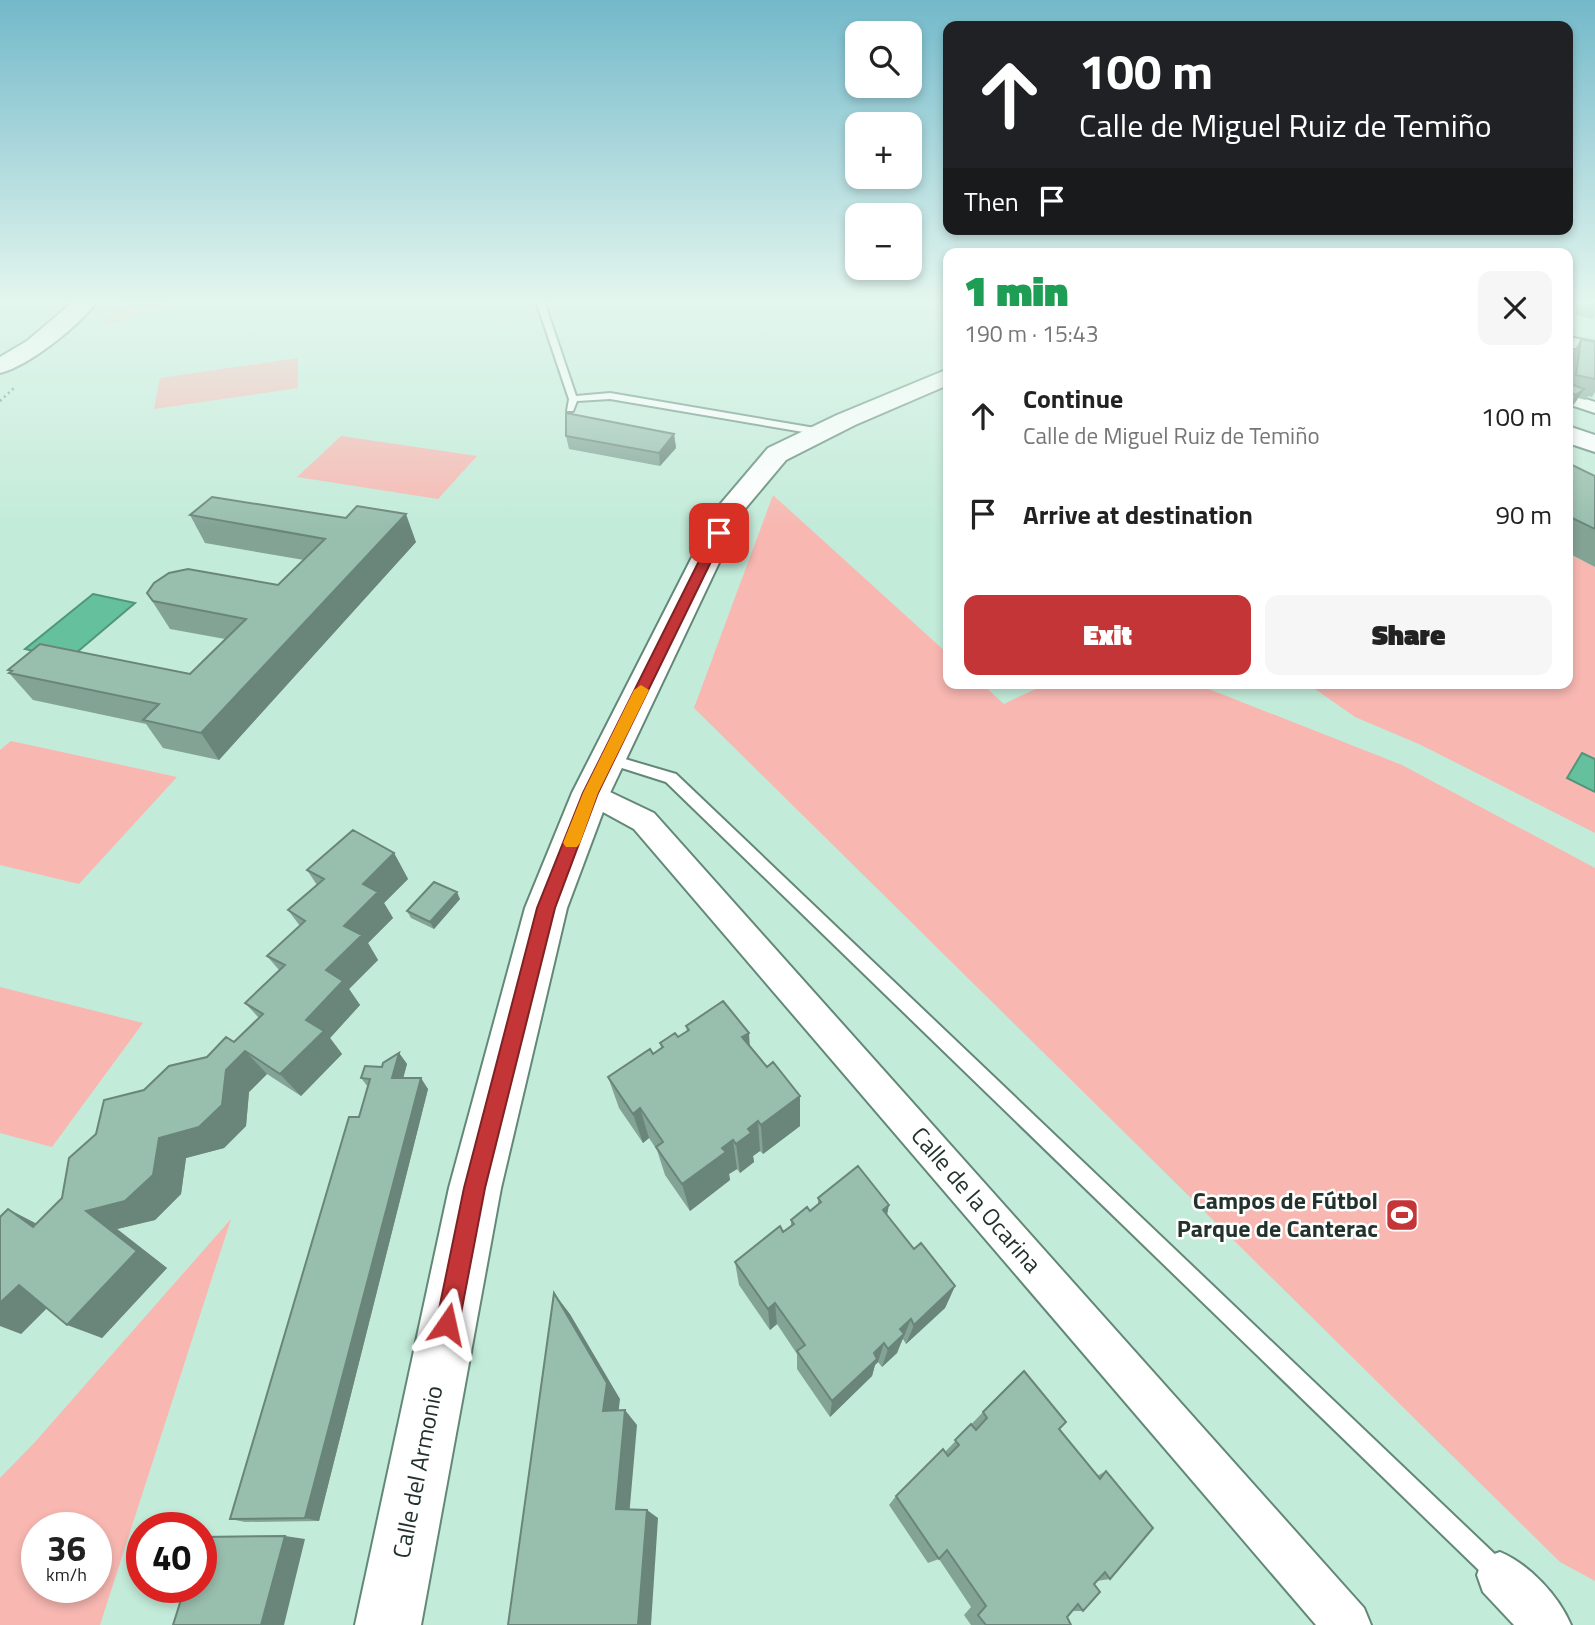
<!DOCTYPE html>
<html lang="en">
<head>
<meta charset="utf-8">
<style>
  body { margin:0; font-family:"Titillium Web",sans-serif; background:#f6f6f6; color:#222; height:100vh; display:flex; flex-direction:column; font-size:26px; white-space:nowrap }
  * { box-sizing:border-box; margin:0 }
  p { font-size:23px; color:#767676 }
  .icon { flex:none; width:38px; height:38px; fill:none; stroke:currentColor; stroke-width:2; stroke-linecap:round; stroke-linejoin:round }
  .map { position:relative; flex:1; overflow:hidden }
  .details { position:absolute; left:943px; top:248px; width:630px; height:441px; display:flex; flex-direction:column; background:#fff; border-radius:14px; box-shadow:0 4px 10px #0003 }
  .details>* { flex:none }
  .top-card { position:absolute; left:943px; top:21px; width:630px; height:214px; border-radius:14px; box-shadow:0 4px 10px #0003; background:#202124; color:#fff; overflow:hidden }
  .fabs { position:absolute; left:845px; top:21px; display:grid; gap:14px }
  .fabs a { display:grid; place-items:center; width:77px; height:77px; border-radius:14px; background:#fff; box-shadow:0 4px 10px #0003; font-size:35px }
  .speed { position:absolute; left:21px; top:1512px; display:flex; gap:14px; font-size:35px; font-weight:700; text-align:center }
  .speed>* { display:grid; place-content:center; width:91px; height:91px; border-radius:50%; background:#fff; box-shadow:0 4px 10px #0003; line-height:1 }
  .speed small { font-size:18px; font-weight:400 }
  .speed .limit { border:10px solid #d22; background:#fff; color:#111 }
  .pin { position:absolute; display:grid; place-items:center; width:60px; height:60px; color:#fff; margin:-30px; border-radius:14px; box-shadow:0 4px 10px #0006 }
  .me { position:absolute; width:77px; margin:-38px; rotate:11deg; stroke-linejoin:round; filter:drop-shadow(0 0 5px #0008) }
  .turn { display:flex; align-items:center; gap:24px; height:147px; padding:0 21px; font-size:32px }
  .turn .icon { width:91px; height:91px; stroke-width:2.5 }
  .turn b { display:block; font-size:49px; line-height:60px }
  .then { display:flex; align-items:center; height:66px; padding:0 21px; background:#0003; gap:14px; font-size:26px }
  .round { display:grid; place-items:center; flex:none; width:74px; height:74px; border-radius:14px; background:#f6f6f6 }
  .overview { display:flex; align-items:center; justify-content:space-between; height:119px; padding:0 21px }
  h1 { font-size:42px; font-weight:800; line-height:52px; color:#1e9e55 }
  .primary-button { display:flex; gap:14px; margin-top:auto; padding:14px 21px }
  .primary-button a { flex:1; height:80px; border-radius:14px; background:#c43537; color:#fff; font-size:28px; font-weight:800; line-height:80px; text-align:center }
  .primary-button a+a { background:#f6f6f6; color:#222 }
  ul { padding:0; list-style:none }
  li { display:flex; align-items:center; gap:21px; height:98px; padding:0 21px }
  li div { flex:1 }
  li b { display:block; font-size:26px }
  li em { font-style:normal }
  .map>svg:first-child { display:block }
  .green { fill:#f8b7b1; fill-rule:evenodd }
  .water { fill:#64c09d; stroke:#50967b; stroke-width:2 }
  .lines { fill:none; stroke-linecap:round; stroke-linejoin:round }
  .lane-casing { stroke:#638878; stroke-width:4 }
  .street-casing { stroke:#638878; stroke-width:4 }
  .secondary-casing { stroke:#638878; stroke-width:4 }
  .primary-casing { stroke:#638878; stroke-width:4 }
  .path { stroke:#6c877b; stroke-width:2.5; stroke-dasharray:2 3.5; stroke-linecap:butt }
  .lane { fill:#fff; fill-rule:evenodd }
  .street { fill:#fff; fill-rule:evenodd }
  .secondary { fill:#fff; fill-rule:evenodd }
  .primary { fill:#fff; fill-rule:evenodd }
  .wall { fill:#83a395 }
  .shaded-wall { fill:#6a8579 }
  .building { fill:#98bead; stroke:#6a8579; stroke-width:2 }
  .route { fill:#c43537; stroke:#7f2224; stroke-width:2 }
  .slow { fill:#f59e0b }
  .labels { text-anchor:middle; stroke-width:5; stroke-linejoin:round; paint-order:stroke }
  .near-street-label { font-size:24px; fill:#23332c; stroke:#fff }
  .near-poi-label { font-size:24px; font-weight:bold; fill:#23332c; stroke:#fff; text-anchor:end }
</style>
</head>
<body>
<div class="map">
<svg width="1595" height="1625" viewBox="0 0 1595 1625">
  <rect width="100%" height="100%" fill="#c3ebd9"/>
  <!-- green -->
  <path class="green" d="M126,301H173L125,320L100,325Z
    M298,358V388L154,409L160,378Z
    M341,436L477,456L438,499L297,477Z
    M773,495L948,654V684H982L1004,704L1046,684H1196L1402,765L1595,868V1581L1560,1562L694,708Z
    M1568,553L1595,567V833L1421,745L1355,717L1308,684H1568Z
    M11,741L177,777L79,884L0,865V750Z
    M0,987L143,1023L52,1147L0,1133Z
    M231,1219L100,1625H0V1478L35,1442ZM37,1528H96V1587H37Z"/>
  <!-- water -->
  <path class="water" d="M93,594L135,603L69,659L25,649Z
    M1582,753L1595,759V792L1567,778Z"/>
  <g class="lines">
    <defs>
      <path id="lane" d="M536,301H544L576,396L610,393L821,429L826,432L821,435L610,399L577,401L573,411H567L569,399Z
        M608,754L676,774L1503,1562L1507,1570L1503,1578L1495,1582L1487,1578L666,782L603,762L601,759L603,756Z"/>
      <path id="street" d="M1568,337L1595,342V352L1568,347Z
        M1568,393L1595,402V413L1568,404Z
        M591,783L654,813L1364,1608L1371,1625H1316L634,829L581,800L577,793L581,786Z
        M1500,1552C1529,1564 1559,1596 1571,1625H1514L1483,1592L1477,1575L1483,1558Z"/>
      <path id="secondary" d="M74,301H97C80,325 29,366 0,373V357L27,341Z
        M948,369V385L855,425L786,460L744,510L610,793L567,908L501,1188L421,1625H355L449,1188L525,908L572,793L717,508L768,448L837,415Z"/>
      <path id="primary" d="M1568,426L1595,435V452L1568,443Z"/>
    </defs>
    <!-- lane casing -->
    <use href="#lane" class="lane-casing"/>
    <!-- street casing -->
    <use href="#street" class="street-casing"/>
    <!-- secondary casing -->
    <use href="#secondary" class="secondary-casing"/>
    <!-- primary casing -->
    <use href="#primary" class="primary-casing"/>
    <!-- path -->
    <path class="path" d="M0,401L15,387"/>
    <!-- lane -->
    <use href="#lane" class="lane"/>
    <!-- street -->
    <use href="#street" class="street"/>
    <!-- secondary -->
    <use href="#secondary" class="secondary"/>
    <!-- primary -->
    <use href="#primary" class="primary"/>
  </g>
  <!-- wall -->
  <path class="wall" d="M1577,301H1595L1594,319L1575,315Z
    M1581,339L1595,342V392L1592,397L1588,396L1586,400L1578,398L1571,409L1568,411V367L1569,359Z
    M674,434L676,448L660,466L569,449L566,436Z
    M1568,463L1595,476V567L1568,553Z
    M190,515L416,542L219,760L163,748L146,724L33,700L9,673L10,672L8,670L190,674L225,639L170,629L147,593L278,585L304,560L205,543Z
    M394,853L408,879L384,903L393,918L368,943L378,960L349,989L360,1005L330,1038L342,1054L301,1096L267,1074L249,1092L246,1126L224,1148L186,1158L181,1194L155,1220L117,1229L167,1268L102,1338L47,1308L21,1334L8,1209L36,1224L62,1198L144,1090L234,1042L259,1018L245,1003L279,970L267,956L300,926L288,910L317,885L307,870Z
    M460,899L434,929L411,918L407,911Z
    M686,1026L750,1046L800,1126L763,1154L760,1151L753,1156L754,1162L740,1173L737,1169L729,1174L730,1180L690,1211L665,1175L657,1150L649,1138L643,1143L619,1108L608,1077L653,1054L661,1048L660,1043L678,1037L687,1032Z
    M399,1053L407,1064L403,1078L428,1089L319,1521L245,1522L230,1519L359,1117L368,1087L361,1078L382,1067Z
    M818,1198L887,1215L914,1249L955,1286L945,1308L906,1344L903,1339L901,1341L897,1353L882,1367L878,1362L875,1365L872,1376L830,1417L797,1369V1354L777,1324L770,1330L739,1285L735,1262L783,1232L791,1226V1220L810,1211L818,1205Z
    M983,1412L1059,1429L1097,1476L1106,1471L1110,1579L1097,1581L1094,1584L1083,1611H1071L1067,1617L1071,1625H971L964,1615L971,1607L939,1559L928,1563L889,1505L896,1496L945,1452Z"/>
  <!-- shaded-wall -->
  <path class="shaded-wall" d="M1584,389L1571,409L1568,411V407L1576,395Z
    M674,434L676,448L660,466L659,453Z
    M406,514L416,542L219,760L201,733Z
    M394,853L408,879L384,903L393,918L368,943L378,960L349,989L360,1005L330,1038L342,1054L301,1096L280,1074L306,1020L344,926L363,884Z
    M457,892L460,899L434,929L430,922Z
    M749,1033L751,1065L742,1037Z
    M245,1051L267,1074L249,1092L246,1126L224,1148L186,1158L181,1194L155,1220L117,1229L167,1268L102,1338L67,1325L86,1211Z
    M399,1053L407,1064L400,1090L392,1078Z
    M421,1078L428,1089L319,1521L305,1518Z
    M800,1096V1126L763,1154L761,1125Z
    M640,1108L649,1138L643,1143L633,1114Z
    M758,1121L760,1151L753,1156L754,1162L740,1173L736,1144L748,1129Z
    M733,1140L737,1169L729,1174L730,1180L690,1211L682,1184L722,1148Z
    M889,1205L884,1231L883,1210Z
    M8,1209L43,1227H33Z
    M19,1285L55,1300L21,1334L0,1326V1303Z
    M955,1286L945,1308L906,1344L914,1325Z
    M554,1293L570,1314L620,1399L617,1425L603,1411Z
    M775,1303L777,1324L770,1330L768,1309Z
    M911,1319L897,1353L882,1367L888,1349L900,1329Z
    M884,1343L878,1362L875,1365L872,1376L830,1417L832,1401L874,1353Z
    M625,1410L637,1425L629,1517L616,1509Z
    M647,1510L658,1518L651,1625H638Z
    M285,1536L305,1539L284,1625H261Z"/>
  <!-- building -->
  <path class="building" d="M1581,339L1595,342V379L1576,375Z
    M1568,383L1584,389L1576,395L1568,392Z
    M566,413L674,434L659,453L566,436Z
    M1568,463L1595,476V529L1568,516Z
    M212,497L346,518L357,506L406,514L201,733L143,720L159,704L9,673L12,671L8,670L40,644L190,674L246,619L153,601L147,593L154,583L169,573L188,569L278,585L325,539L190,515Z
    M353,830L394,853L363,884L378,892L344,926L362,935L326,970L343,981L306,1020L324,1031L280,1074L245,1051L226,1070L222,1105L199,1127L159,1138L153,1175L125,1201L86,1211L137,1251L67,1325L19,1285L0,1303V1217L8,1209L33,1227L62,1198L69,1158L96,1134L104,1100L144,1090L169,1066L207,1057L226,1037L234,1042L263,1014L245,1003L285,965L267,956L305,921L288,910L324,879L307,870Z
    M434,882L457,892L430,922L407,911Z
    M723,1001L749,1033L742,1037L767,1067L773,1062L800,1096L761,1125L758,1121L748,1129L751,1133L736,1144L733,1140L722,1148L726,1152L682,1184L656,1147L663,1142L640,1108L633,1114L608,1077L650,1049L653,1054L663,1047L660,1043L675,1033L678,1037L689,1030L686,1026Z
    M399,1053L392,1078H421L305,1518L230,1519L349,1117H359L370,1079L361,1078L365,1066L382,1067L383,1063Z
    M858,1166L889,1205L883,1210L914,1249L921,1243L955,1286L914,1325L911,1319L900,1329L904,1334L888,1349L884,1343L874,1353L877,1359L832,1401L797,1351L805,1345L775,1303L768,1309L735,1262L780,1226L783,1232L794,1224L791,1220L807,1207L810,1211L821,1202L818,1198Z
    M554,1293L607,1383L603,1411L625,1410L616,1509L647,1510L638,1625H508Z
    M1024,1371L1066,1422L1059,1429L1100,1479L1106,1471L1153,1528L1110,1579L1105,1572L1094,1584L1100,1592L1083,1611L1078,1604L1067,1617L1071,1625H986L978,1615L986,1606L947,1550L939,1559L896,1496L943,1449L948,1456L959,1445L955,1440L971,1424L976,1430L987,1418L983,1412Z
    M285,1536L261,1625H173L185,1587H201V1537Z"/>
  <!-- sky -->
  <linearGradient id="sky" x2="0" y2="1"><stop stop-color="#73b9ca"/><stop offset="0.57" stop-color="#e4f6ee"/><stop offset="1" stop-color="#e4f6ee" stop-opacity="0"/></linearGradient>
  <rect width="1595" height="528" fill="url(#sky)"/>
  <!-- route -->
  <path class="route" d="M719,529L725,533L598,793L555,908L485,1188L459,1324L456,1332L447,1336L439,1332L436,1324L464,1188L537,908L583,793L713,533Z"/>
  <!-- slow -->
  <path class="slow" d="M641,685L649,690L598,793L580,843L577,847H566L563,843L583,793L634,690Z"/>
  <!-- icons -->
  <defs>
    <symbol id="stadium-square" viewBox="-11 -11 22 22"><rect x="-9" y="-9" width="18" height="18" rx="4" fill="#c43537" stroke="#fff"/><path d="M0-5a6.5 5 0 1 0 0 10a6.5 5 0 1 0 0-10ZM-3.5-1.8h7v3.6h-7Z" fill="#fff"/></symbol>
  </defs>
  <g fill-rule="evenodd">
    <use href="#stadium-square" x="1383" y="1196" width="38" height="38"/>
  </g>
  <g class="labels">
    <!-- near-street labels -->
    <g class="near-street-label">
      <text transform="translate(976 1200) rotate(49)" y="8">Calle de la Ocarina</text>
      <text transform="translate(418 1472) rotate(-79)" y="8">Calle del Armonio</text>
    </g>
    <!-- near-poi labels -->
    <g class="near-poi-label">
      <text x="1378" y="1209">Campos de Fútbol<tspan x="1378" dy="28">Parque de Canterac</tspan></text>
    </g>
  </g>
</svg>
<div class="fabs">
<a><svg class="icon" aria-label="search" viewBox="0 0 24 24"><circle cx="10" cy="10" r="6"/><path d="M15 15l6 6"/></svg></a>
<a>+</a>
<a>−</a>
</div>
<div class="speed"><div>36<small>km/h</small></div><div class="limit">40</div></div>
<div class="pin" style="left:719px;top:533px;background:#d93025"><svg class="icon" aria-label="arrive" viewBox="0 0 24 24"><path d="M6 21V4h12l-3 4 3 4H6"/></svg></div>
<svg class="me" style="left:447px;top:1324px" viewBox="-20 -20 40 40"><path d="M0-17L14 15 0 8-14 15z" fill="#c43537" stroke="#fff" stroke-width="4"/></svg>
<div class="top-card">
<div class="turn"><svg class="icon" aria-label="ahead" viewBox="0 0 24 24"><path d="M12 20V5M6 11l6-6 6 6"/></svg><div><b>100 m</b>Calle de Miguel Ruiz de Temiño</div></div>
<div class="then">Then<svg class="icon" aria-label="arrive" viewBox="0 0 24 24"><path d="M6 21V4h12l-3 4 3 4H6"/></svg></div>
</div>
<section class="details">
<div class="overview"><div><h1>1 min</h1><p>190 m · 15:43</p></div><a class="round"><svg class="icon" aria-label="close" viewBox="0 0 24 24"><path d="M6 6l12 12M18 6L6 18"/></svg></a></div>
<ul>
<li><svg class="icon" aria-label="ahead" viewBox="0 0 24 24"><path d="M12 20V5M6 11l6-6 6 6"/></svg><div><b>Continue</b><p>Calle de Miguel Ruiz de Temiño</p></div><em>100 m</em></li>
<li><svg class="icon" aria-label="arrive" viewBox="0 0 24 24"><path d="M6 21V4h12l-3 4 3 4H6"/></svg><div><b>Arrive at destination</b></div><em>90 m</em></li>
</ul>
<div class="primary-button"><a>Exit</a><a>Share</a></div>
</section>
</div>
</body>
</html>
